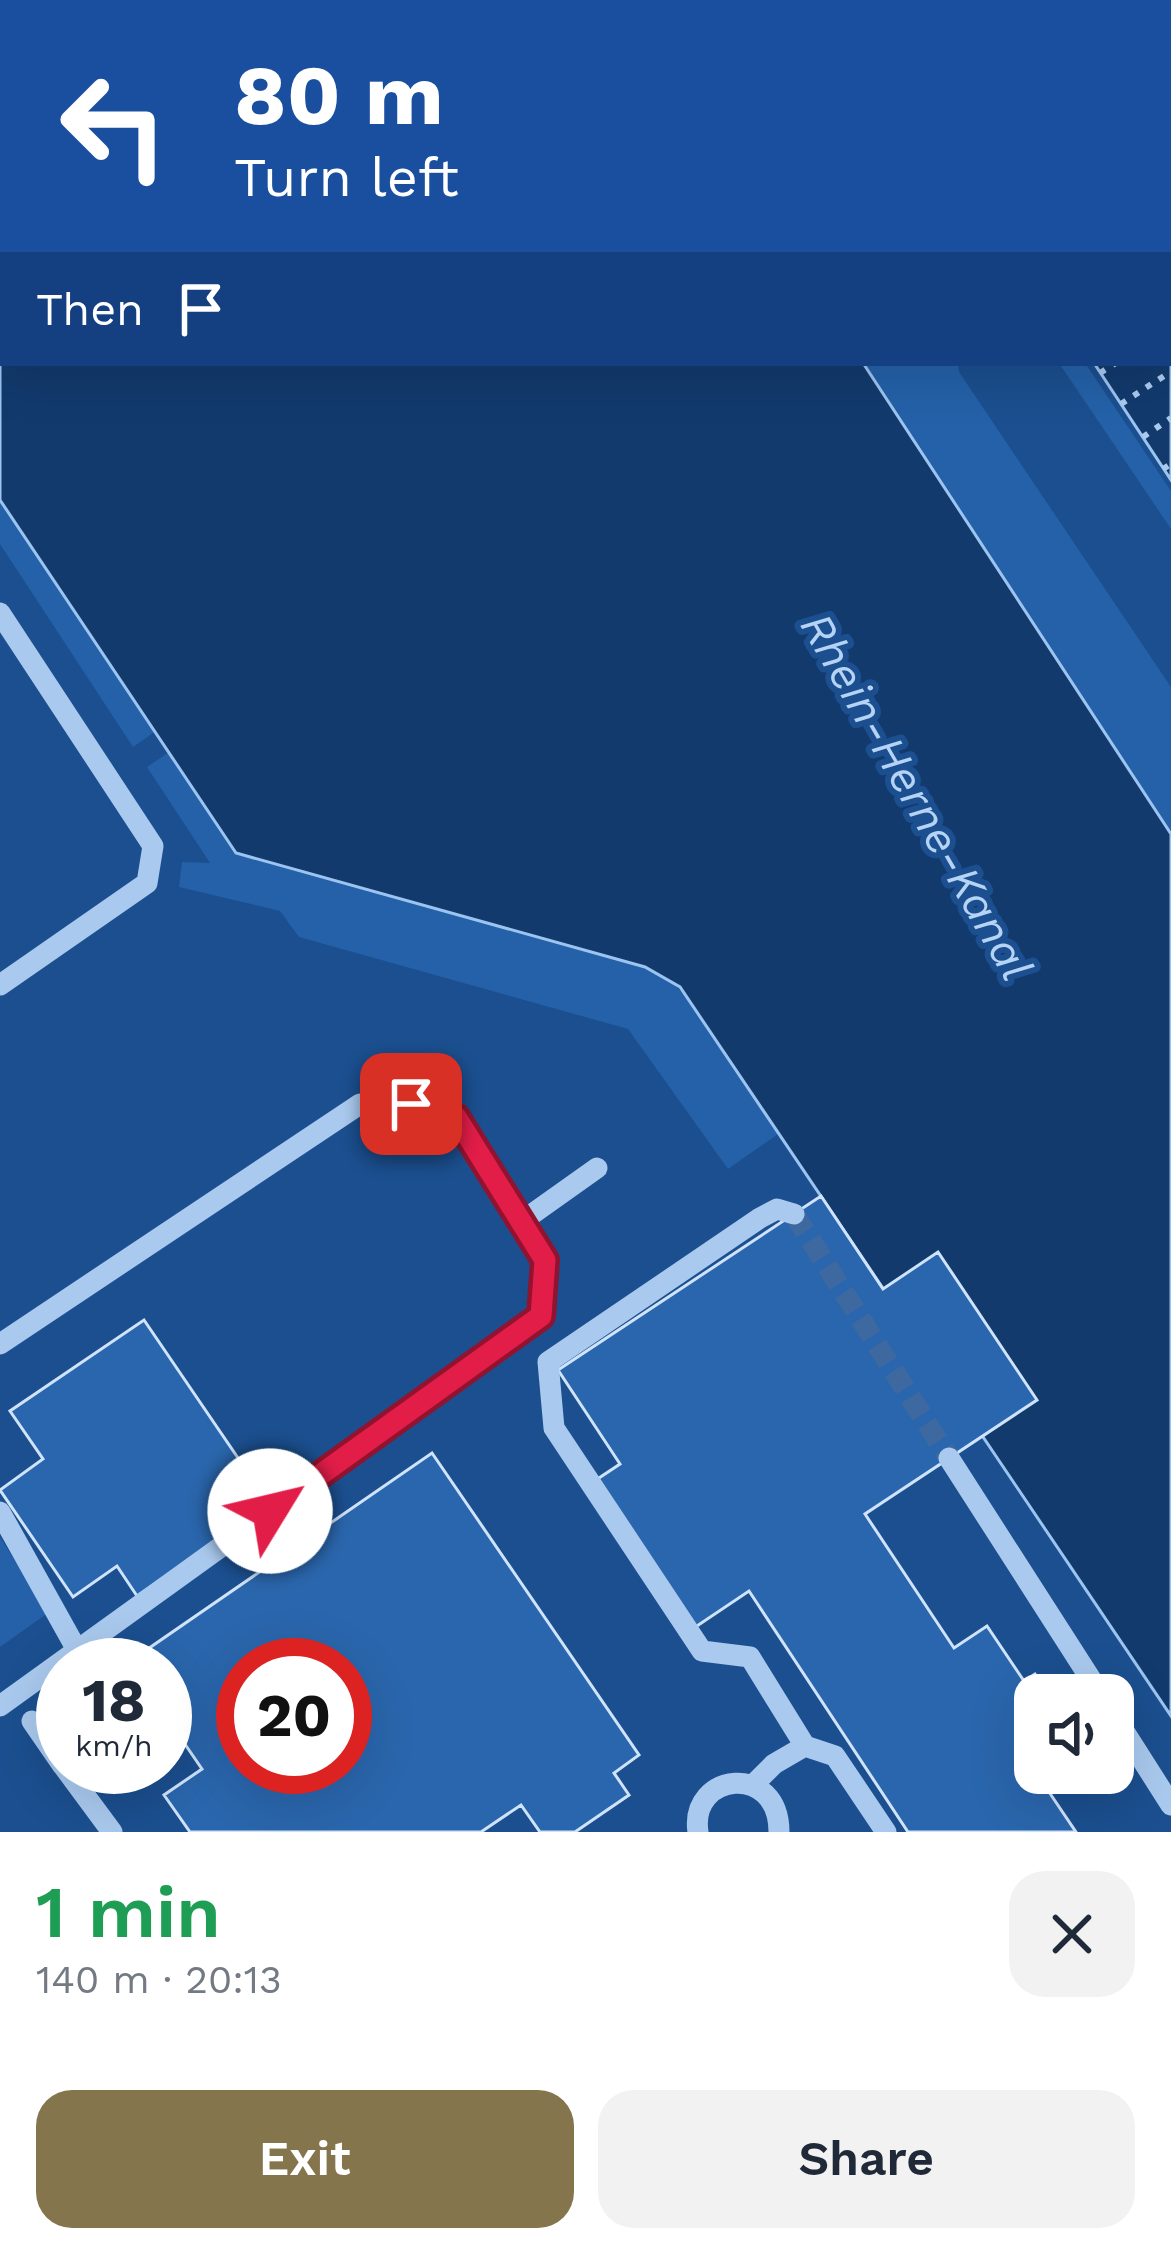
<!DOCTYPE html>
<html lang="en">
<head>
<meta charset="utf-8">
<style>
  body { margin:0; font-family:"Work Sans",sans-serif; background:#f2f2f3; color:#1f2937; height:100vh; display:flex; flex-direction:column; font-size:45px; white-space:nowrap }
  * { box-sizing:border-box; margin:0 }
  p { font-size:39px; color:#747a83 }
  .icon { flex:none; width:66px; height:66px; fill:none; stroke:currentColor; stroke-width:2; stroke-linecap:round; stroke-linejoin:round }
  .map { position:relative; height:1832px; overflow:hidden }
  .side { display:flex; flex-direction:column; background:#fff; flex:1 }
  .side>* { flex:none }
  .top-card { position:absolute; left:0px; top:0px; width:1173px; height:366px; box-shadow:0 12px 48px #0002; background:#1a4fa0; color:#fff; overflow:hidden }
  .tools { position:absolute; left:1014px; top:1674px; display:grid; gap:24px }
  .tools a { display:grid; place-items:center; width:120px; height:120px; border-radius:24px; background:#fff; box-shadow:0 12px 48px #0002; font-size:60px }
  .speed { position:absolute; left:36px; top:1638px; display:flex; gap:24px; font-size:60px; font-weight:700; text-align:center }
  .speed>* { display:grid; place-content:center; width:156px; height:156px; border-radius:50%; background:#fff; box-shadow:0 12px 48px #0002; line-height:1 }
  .speed small { font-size:30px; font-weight:400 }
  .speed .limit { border:18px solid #d22; background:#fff; color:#111 }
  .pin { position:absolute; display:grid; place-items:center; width:102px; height:102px; color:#fff; margin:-51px; border-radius:24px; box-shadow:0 6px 18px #0006 }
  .me { position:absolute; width:132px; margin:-66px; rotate:54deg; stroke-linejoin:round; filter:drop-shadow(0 0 9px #0008) }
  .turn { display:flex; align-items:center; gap:42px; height:252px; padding:0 36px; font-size:54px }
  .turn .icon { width:156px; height:156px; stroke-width:2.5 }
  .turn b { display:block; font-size:84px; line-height:102px }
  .then { display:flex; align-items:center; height:114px; padding:0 36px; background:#0003; gap:24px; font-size:45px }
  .round { display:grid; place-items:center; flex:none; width:126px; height:126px; border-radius:36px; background:#f2f2f3 }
  .headline { display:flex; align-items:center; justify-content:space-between; height:204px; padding:0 36px }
  h1 { font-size:72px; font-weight:600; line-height:90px; color:#1e9e55 }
  .button { display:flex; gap:24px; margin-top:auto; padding:24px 36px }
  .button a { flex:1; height:138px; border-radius:36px; background:#84754c; color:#fff; font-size:48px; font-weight:600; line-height:138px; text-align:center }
  .button a+a { background:#f2f2f3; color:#1f2937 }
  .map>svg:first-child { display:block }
  .green { fill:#2461a8 }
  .water { fill:#123a6d; stroke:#9cc4f0; stroke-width:3 }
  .building { fill:#2a66ad; stroke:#cfe3fa; stroke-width:3; fill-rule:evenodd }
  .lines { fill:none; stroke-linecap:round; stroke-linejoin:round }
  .minor-tunnel { stroke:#3d69a0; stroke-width:21; stroke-dasharray:21 10; stroke-linecap:butt }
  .path { stroke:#a9c9ee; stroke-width:6; stroke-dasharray:6 9; stroke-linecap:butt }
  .minor { stroke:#a9c9ee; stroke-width:21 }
  .route-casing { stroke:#92132f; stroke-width:30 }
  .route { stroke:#e11d48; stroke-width:21 }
  .labels { text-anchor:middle; stroke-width:12; stroke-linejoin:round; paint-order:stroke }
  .water-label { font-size:45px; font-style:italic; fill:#b5d3f5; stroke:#1b4f8f }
</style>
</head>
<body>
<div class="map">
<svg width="1171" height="1832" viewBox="0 0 1171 1832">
  <rect width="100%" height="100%" fill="#1b4f8f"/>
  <!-- green -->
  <path class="green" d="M863,363H958L959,372L1171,687V834Z
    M1059,363H1085L1171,491V529Z
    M0,500L156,731L133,747L0,544Z
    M169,752L236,853L645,967C699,987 748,1084 781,1132L728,1169L628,1029L299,937L280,911L179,887L182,862L210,863L147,767Z
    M0,1537L48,1613L0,1647Z"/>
  <!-- water -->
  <path class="water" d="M0,0H885L3,3V363H863L1171,834V1716L680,987L645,967L236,853L0,500Z
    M922,0H1171V480L1094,363H1170V3H917Z"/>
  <!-- building -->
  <path class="building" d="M821,1196L883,1289L938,1252L1037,1400L865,1514L954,1648L987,1626L1024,1681L1035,1674L1049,1695H1035V1773H1071L1047,1789L1076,1832H908L749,1591L694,1628L596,1480L620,1464L558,1370Z
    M144,1320L270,1505L137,1596L117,1566L73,1597L0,1490L43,1459L10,1411Z
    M432,1453L639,1755L614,1773L629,1795L575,1832H540L521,1805L481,1832H190L164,1795L202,1769L165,1715V1665H131L129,1662ZM243,1665H345V1767H243Z
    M165,1715L182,1739L165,1751Z"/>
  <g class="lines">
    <!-- minor-tunnel -->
    <path class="minor-tunnel" d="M794,1214L949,1458"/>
    <!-- path -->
    <path class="path" d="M1100,373L1116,363
      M1121,404L1167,374
      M1143,437L1171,418
      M1163,469L1171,464"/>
    <!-- minor -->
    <path class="minor" d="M0,613L153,846L147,883L0,985
      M794,1214L777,1209L760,1218L548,1362L554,1428L702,1651L750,1657L805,1746
      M521,1222L597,1168
      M0,1344L360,1104H411L456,1117L545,1260L541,1316L0,1706
      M949,1458L1101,1695
      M0,1512L77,1650
      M1113,1714L1171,1805
      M32,1721L63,1766
      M64,1767L112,1832
      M753,1785L774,1764L805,1746L835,1756L886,1832
      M698,1832C689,1772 779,1762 779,1832"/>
  </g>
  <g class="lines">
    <defs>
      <path id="route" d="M270,1511L541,1316L545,1260L456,1117L411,1104"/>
    </defs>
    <!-- route casing -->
    <use href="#route" class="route-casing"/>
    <!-- route -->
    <use href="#route" class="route"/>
  </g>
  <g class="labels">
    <!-- water labels -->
    <g class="water-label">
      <text transform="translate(917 796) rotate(60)" y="16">Rhein-Herne-Kanal</text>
    </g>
  </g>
</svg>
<div class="tools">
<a><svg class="icon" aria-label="sound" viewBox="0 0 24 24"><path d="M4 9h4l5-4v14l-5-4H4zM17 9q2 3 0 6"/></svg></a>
</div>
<div class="speed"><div>18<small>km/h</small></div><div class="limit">20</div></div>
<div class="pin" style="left:411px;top:1104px;background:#d93025"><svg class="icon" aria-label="arrive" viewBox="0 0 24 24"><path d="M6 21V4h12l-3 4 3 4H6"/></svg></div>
<svg class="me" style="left:270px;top:1511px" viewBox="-20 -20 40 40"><circle r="19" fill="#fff"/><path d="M0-13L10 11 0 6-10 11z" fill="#e11d48"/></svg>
<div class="top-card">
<div class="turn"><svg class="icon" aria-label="left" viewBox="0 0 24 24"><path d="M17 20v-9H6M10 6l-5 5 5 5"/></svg><div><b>80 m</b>Turn left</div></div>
<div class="then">Then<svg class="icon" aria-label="arrive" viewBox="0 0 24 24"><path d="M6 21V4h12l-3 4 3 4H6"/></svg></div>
</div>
</div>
<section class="side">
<div class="headline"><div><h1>1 min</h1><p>140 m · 20:13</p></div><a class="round"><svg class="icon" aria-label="close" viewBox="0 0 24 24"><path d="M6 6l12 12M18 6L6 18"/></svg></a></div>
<div class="button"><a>Exit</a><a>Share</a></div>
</section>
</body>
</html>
